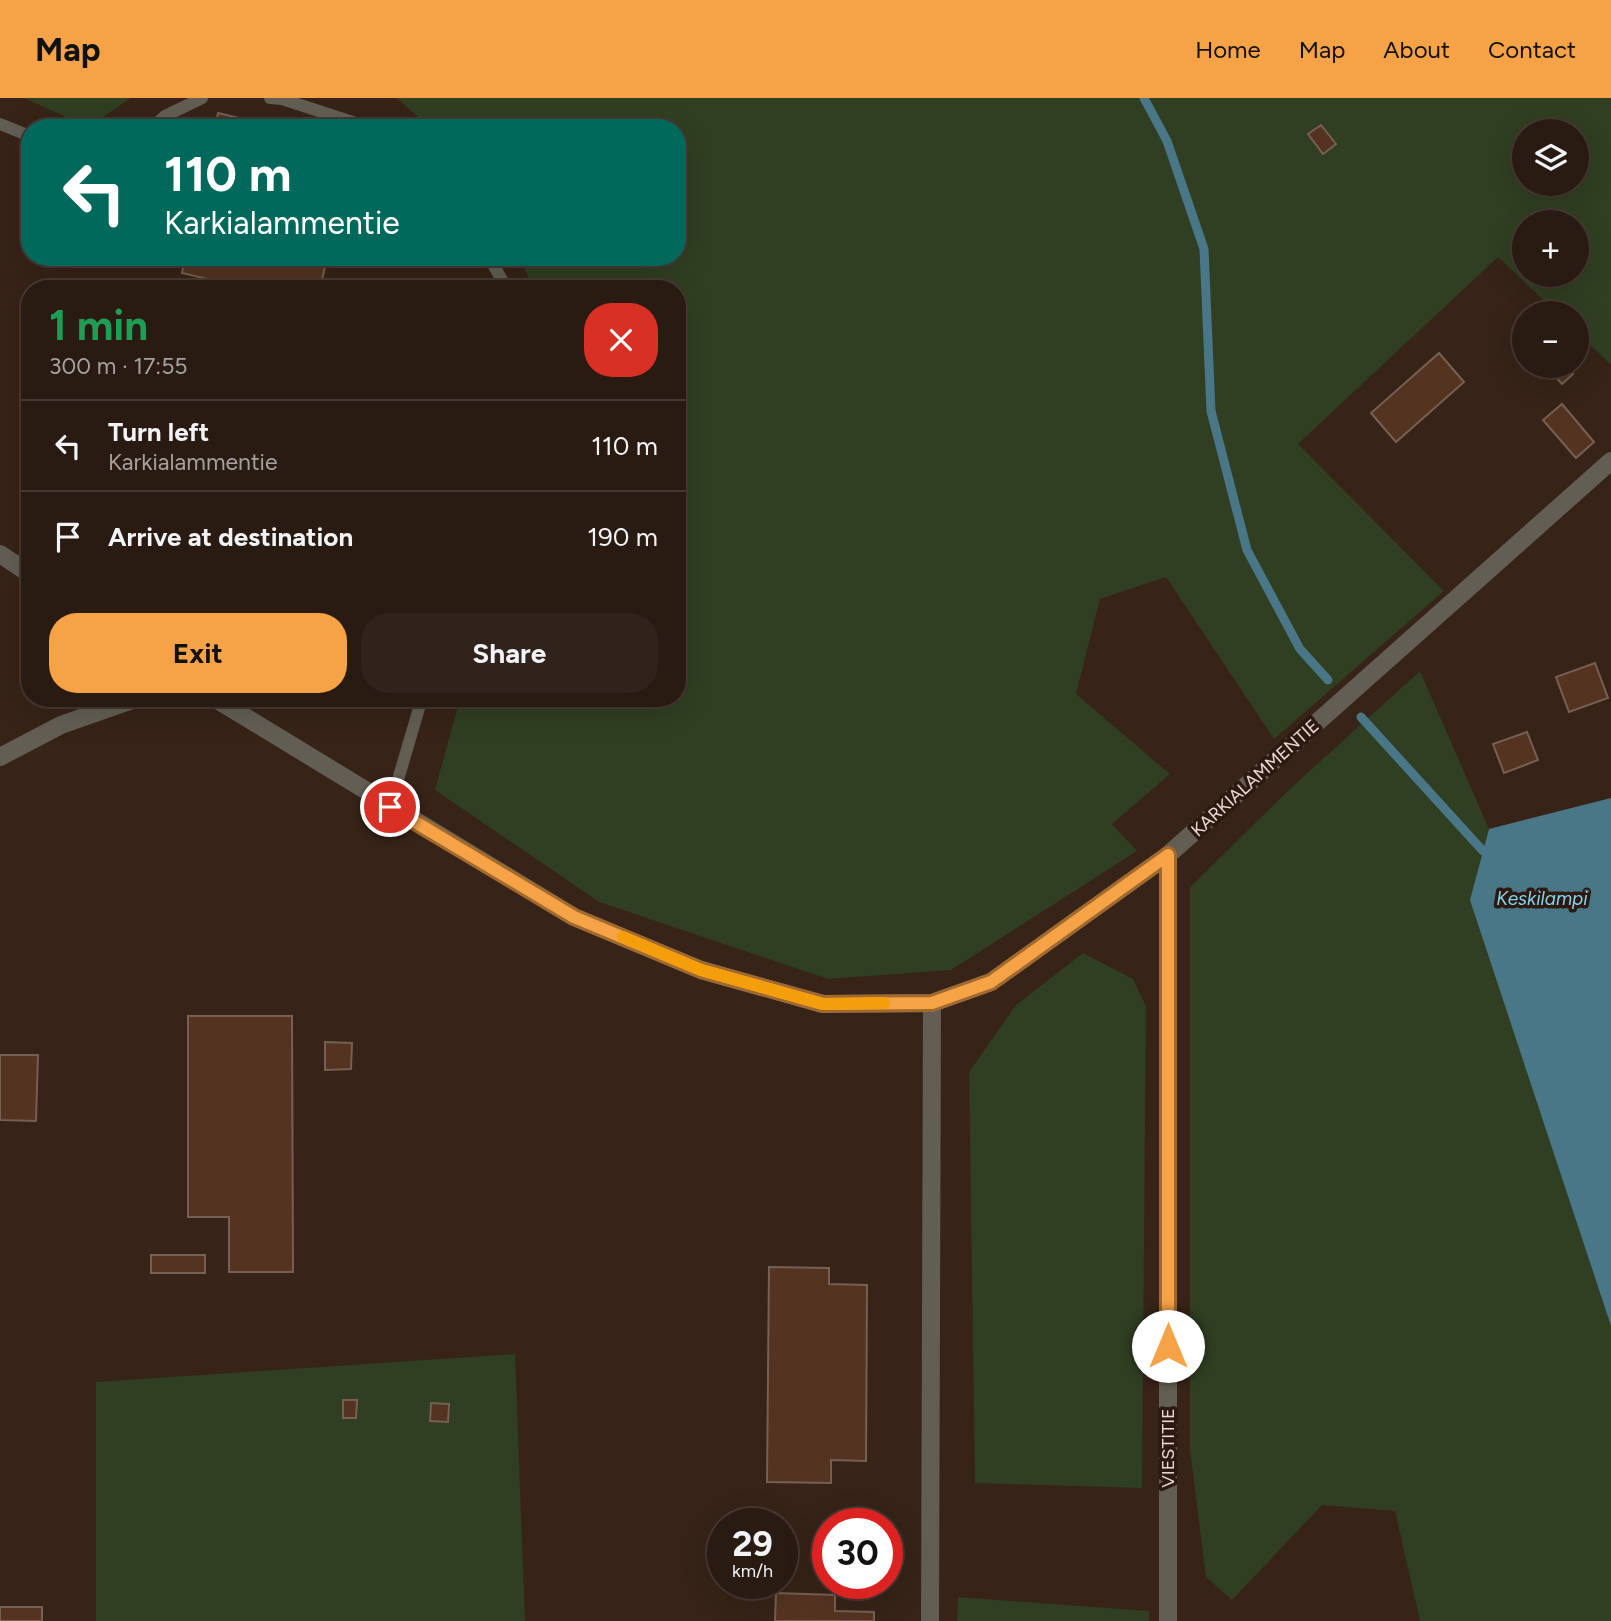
<!DOCTYPE html>
<html lang="en">
<head>
<meta charset="utf-8">
<style>
  body { margin:0; font-family:Figtree,sans-serif; background:#31231b; color:#f1f3f6; height:100vh; display:flex; flex-direction:column; font-size:26px; white-space:nowrap }
  * { box-sizing:border-box; margin:0 }
  p { font-size:23px; color:#a5a19f }
  .icon { flex:none; width:38px; height:38px; fill:none; stroke:currentColor; stroke-width:2; stroke-linecap:round; stroke-linejoin:round }
  .map { position:relative; flex:1; overflow:hidden }
  .panel { position:absolute; left:21px; top:182px; width:665px; height:427px; display:flex; flex-direction:column; background:#291a12; border-radius:28px; box-shadow:0 7px 28px #0002,0 0 0 2px #453832 }
  .panel>* { flex:none }
  .banner { position:absolute; left:21px; top:21px; width:665px; height:147px; border-radius:28px; box-shadow:0 7px 28px #0002,0 0 0 2px #453832; background:#00695c; color:#fff; overflow:hidden }
  .tools { position:absolute; left:1512px; top:21px; display:grid; gap:14px }
  .tools a { display:grid; place-items:center; width:77px; height:77px; border-radius:50%; background:#291a12; box-shadow:0 7px 28px #0002,0 0 0 2px #453832; font-size:35px }
  .speed { position:absolute; left:707px; top:1410px; display:flex; gap:14px; font-size:35px; font-weight:700; text-align:center }
  .speed>* { display:grid; place-content:center; width:91px; height:91px; border-radius:50%; background:#291a12; box-shadow:0 7px 28px #0002,0 0 0 2px #453832; line-height:1 }
  .speed small { font-size:18px; font-weight:400 }
  .speed .limit { border:10px solid #d22; background:#fff; color:#111 }
  .pin { position:absolute; display:grid; place-items:center; width:60px; height:60px; color:#fff; margin:-30px; border:4px solid #fff; border-radius:50%; box-shadow:0 2px 7px #0007 }
  .me { position:absolute; width:77px; margin:-38px; rotate:0deg; stroke-linejoin:round; filter:drop-shadow(0 0 5px #0008) }
  .turn { display:flex; align-items:center; gap:24px; height:147px; padding:0 28px; font-size:32px }
  .turn .icon { width:91px; height:91px; stroke-width:2.5 }
  .turn b { display:block; font-size:49px; line-height:60px }
  .round { display:grid; place-items:center; flex:none; width:74px; height:74px; border-radius:28px; background:#31231b }
  .overview { display:flex; align-items:center; justify-content:space-between; height:119px; padding:0 28px }
  h1 { font-size:42px; font-weight:700; line-height:52px; color:#1e9e55 }
  .primary-button { display:flex; gap:14px; margin-top:auto; padding:14px 28px }
  .primary-button a { flex:1; height:80px; border-radius:28px; background:#f6a247; color:#111; font-size:28px; font-weight:700; line-height:80px; text-align:center }
  .primary-button a+a { background:#31231b; color:#f1f3f6 }
  ul { padding:0; list-style:none }
  li { display:flex; align-items:center; gap:21px; height:91px; padding:0 28px; border-top:2px solid #453832 }
  li div { flex:1 }
  li b { display:block; font-size:26px }
  li em { font-style:normal }
  header { display:flex; align-items:center; gap:42px; box-sizing:border-box; height:98px; padding:0 35px; background:#f6a247; color:#111 }
  header strong { font-size:33px }
  nav { display:flex; gap:38px; margin-inline-start:auto; font-size:24px }
  .map>svg:first-child { display:block }
  .green { fill:#303e21; fill-rule:evenodd }
  .water { fill:#497787 }
  .lines { fill:none; stroke-linecap:round; stroke-linejoin:round }
  .stream { stroke:#497787; stroke-width:9 }
  .building { fill:#543321; stroke:#765f53; stroke-width:2 }
  .service { stroke:#625e54; stroke-width:12 }
  .minor { stroke:#625e54; stroke-width:18 }
  .route-casing { stroke:#a0692e; stroke-width:18 }
  .route { stroke:#f6a247; stroke-width:12 }
  .slow { stroke:#f59e0b; stroke-width:12 }
  .labels { text-anchor:middle; stroke-width:7; stroke-linejoin:round; paint-order:stroke }
  .street-label { font-size:18px; fill:#e8dad3; stroke:#2c190f }
  .water-label { font-size:19px; font-style:italic; fill:#86d4ef; stroke:#2c190f }
</style>
</head>
<body>
<header>
<strong>Map</strong>
<nav><a>Home</a><a>Map</a><a>About</a><a>Contact</a></nav>
</header>
<div class="map">
<svg width="1611" height="1523" viewBox="0 0 1611 1523">
  <rect width="100%" height="100%" fill="#372318"/>
  <!-- green -->
  <path class="green" d="M24,0H131L88,29Z
    M396,0H1611V267L1577,234V215H1557L1498,159L1298,346L1444,493L1274,641L1166,479L1100,501L1076,596L1170,676L1112,726L1137,753L951,872L828,881L599,804L435,692L460,600H677V191H534L519,159H677V30H432ZM1524,33H1577V86H1524ZM1524,124H1577V177H1524Z
    M1420,573L1489,731L1471,802L1611,1228V1523H1420L1395,1413L1322,1407L1232,1502L1206,1479L1190,1352V789L1292,689Z
    M1083,855L1133,881L1146,908L1142,1390L975,1385L969,974L1016,907Z
    M515,1256L525,1523H96V1284Z
    M958,1499L1149,1513V1523H957Z"/>
  <!-- water -->
  <path class="water" d="M1611,700V1228L1470,802L1489,731Z"/>
  <g class="lines">
    <!-- stream -->
    <path class="stream" d="M1144,0L1167,43L1204,151L1211,313L1247,452L1300,551L1328,582
      M1361,619L1483,753"/>
  </g>
  <!-- building -->
  <path class="building" d="M218,15L277,29V30H215Z
    M1321,27L1336,46L1323,56L1308,36Z
    M185,159H322L327,160L320,191H250L182,175Z
    M417,181L461,191H415Z
    M1439,255L1464,284L1396,344L1371,315Z
    M1546,268H1565L1573,276L1562,286Z
    M1562,306L1594,344L1576,360L1543,322Z
    M1595,565L1608,600L1569,614L1556,579Z
    M1527,634L1538,662L1504,675L1493,646Z
    M188,918H292L293,1174H229V1119H188Z
    M325,944L352,945L351,971L325,972Z
    M0,957H38L36,1023L0,1022Z
    M151,1157H205V1175H151Z
    M769,1169L829,1170V1186L867,1187L866,1363L831,1362V1385L767,1384Z
    M343,1302H357L356,1320H343Z
    M431,1305L449,1306L448,1324L430,1323Z
    M776,1495L835,1497V1513L874,1514V1523H775Z
    M0,1509H42V1523H0Z"/>
  <g class="lines">
    <!-- service -->
    <path class="service" d="M270,0L282,1L371,30
      M0,26L30,38
      M152,30L165,18L202,0
      M489,159L507,191
      M390,709L422,600"/>
    <!-- minor -->
    <path class="minor" d="M0,456L30,476
      M214,600L574,819L701,872L823,906L932,905L991,884L1168,757L1611,363
      M0,659L61,627L138,600
      M930,1523L932,905
      M1168,1523V757"/>
  </g>
  <g class="lines">
    <defs>
      <path id="route" d="M390,709L574,819L701,872L823,906L932,905L991,884L1168,757V1248"/>
    </defs>
    <!-- route casing -->
    <use href="#route" class="route-casing"/>
    <!-- route -->
    <use href="#route" class="route"/>
    <!-- slow -->
    <path class="slow" d="M623,839L701,872L823,906L884,905"/>
  </g>
  <g class="labels">
    <!-- street labels -->
    <g class="street-label">
      <text transform="translate(1255 680) rotate(-42)" y="6">KARKIALAMMENTIE</text>
      <text transform="translate(1168 1350) rotate(-90)" y="6">VIESTITIE</text>
    </g>
    <!-- water labels -->
    <g class="water-label">
      <text x="1542" y="807">Keskilampi</text>
    </g>
  </g>
</svg>
<div class="tools">
<a><svg class="icon" aria-label="layers" viewBox="0 0 24 24"><path d="M12 4l9 5-9 5-9-5zM3 14l9 5 9-5"/></svg></a>
<a>+</a>
<a>−</a>
</div>
<div class="speed"><div>29<small>km/h</small></div><div class="limit">30</div></div>
<div class="pin" style="left:390px;top:709px;background:#d93025"><svg class="icon" aria-label="arrive" viewBox="0 0 24 24"><path d="M6 21V4h12l-3 4 3 4H6"/></svg></div>
<svg class="me" style="left:1168px;top:1248px" viewBox="-20 -20 40 40"><circle r="19" fill="#fff"/><path d="M0-13L10 11 0 6-10 11z" fill="#f6a247"/></svg>
<div class="banner">
<div class="turn"><svg class="icon" aria-label="left" viewBox="0 0 24 24"><path d="M17 20v-9H6M10 6l-5 5 5 5"/></svg><div><b>110 m</b>Karkialammentie</div></div>
</div>
<section class="panel">
<div class="overview"><div><h1>1 min</h1><p>300 m · 17:55</p></div><a class="round" style="background:#d93025;color:#fff"><svg class="icon" aria-label="close" viewBox="0 0 24 24"><path d="M6 6l12 12M18 6L6 18"/></svg></a></div>
<ul>
<li><svg class="icon" aria-label="left" viewBox="0 0 24 24"><path d="M17 20v-9H6M10 6l-5 5 5 5"/></svg><div><b>Turn left</b><p>Karkialammentie</p></div><em>110 m</em></li>
<li><svg class="icon" aria-label="arrive" viewBox="0 0 24 24"><path d="M6 21V4h12l-3 4 3 4H6"/></svg><div><b>Arrive at destination</b></div><em>190 m</em></li>
</ul>
<div class="primary-button"><a>Exit</a><a>Share</a></div>
</section>
</div>
</body>
</html>
